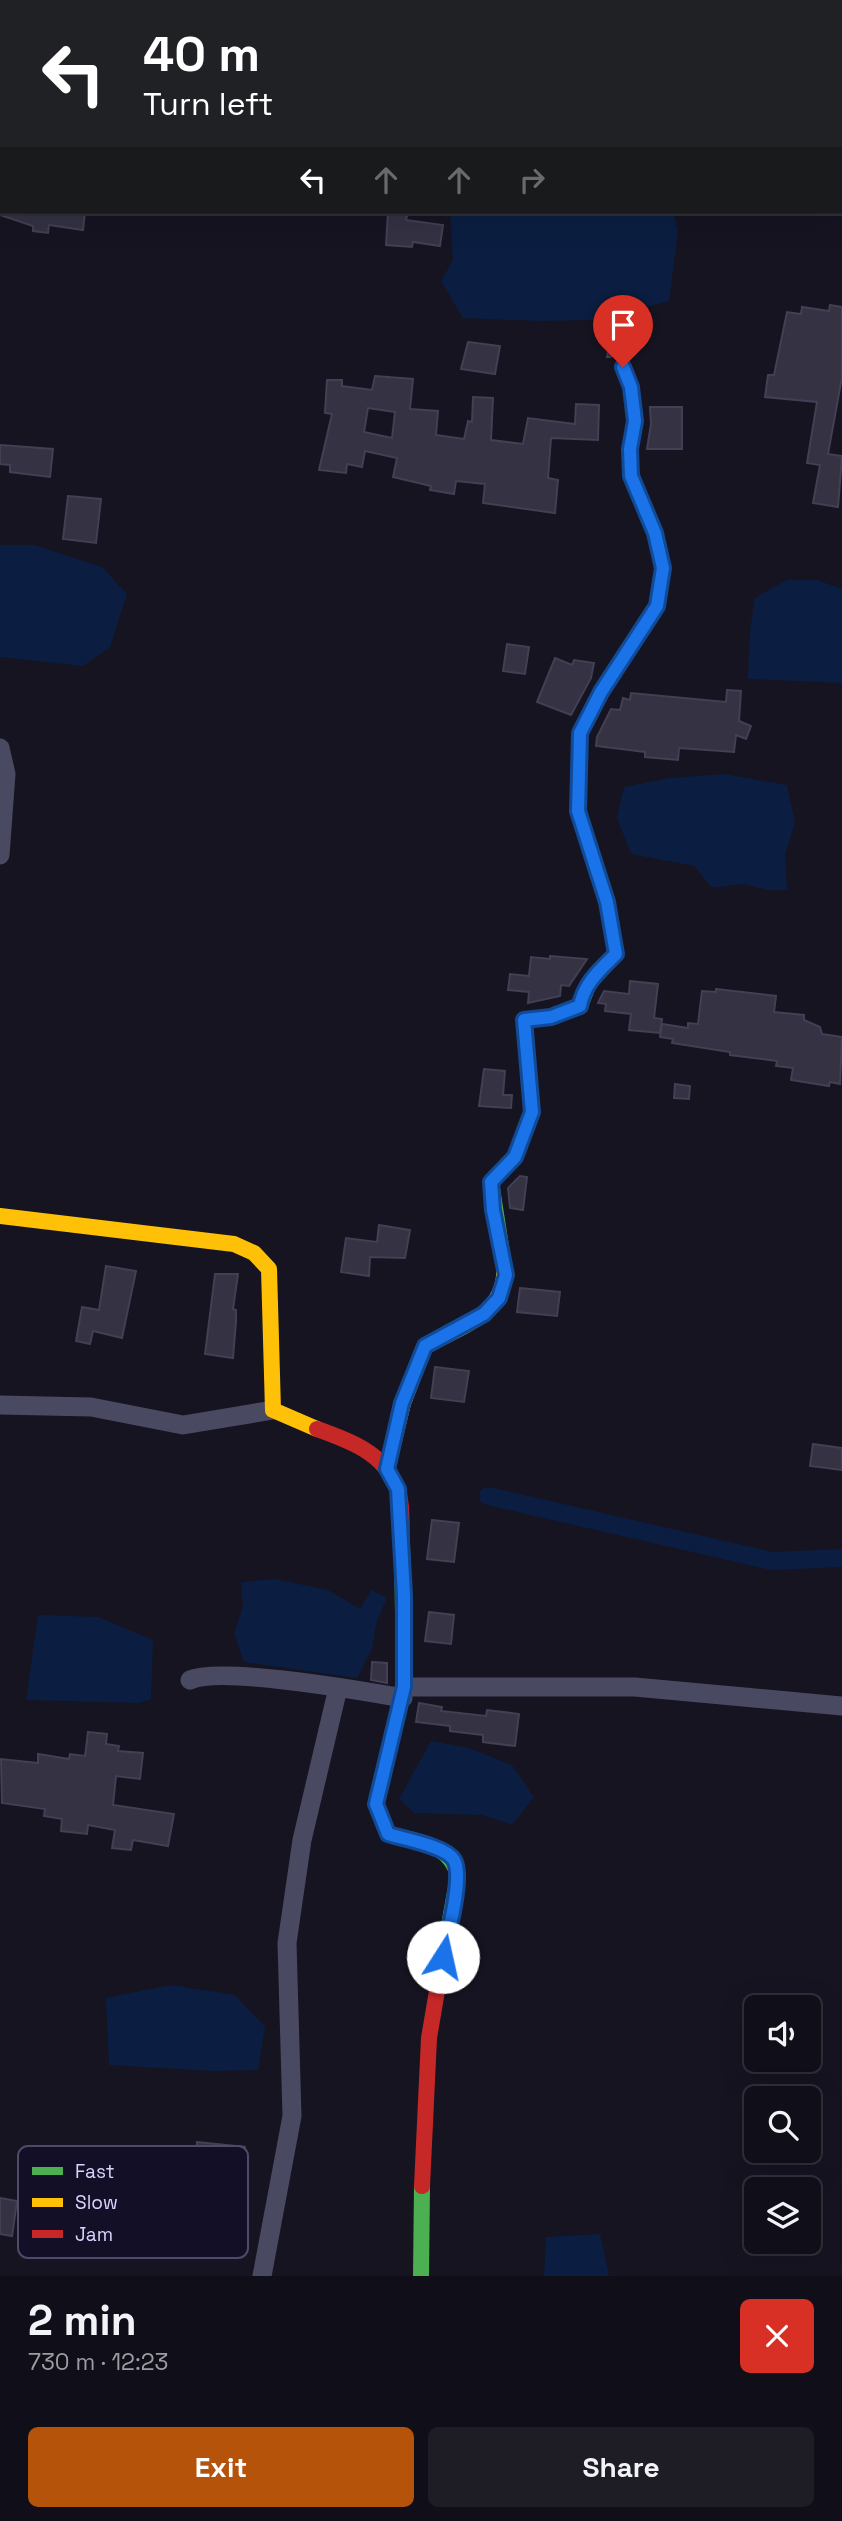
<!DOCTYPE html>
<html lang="en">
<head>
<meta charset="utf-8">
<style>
  body { margin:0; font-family:"Space Grotesk",sans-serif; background:#1e1d26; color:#f1f3f6; height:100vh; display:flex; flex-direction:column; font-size:26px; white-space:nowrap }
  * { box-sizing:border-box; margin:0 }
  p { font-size:23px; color:#9c9ca2 }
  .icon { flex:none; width:38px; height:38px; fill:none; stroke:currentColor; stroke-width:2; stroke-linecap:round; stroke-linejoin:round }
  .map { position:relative; height:2276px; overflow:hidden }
  .panel { display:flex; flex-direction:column; background:#100f19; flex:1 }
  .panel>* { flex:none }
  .guide { position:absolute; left:0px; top:0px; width:844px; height:214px; box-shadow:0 7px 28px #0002,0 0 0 2px #302f38; background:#202124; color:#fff; overflow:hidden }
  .fabs { position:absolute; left:744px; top:1995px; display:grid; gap:14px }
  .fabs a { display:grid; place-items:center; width:77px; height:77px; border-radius:10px; background:#100f19; box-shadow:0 7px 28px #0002,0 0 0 2px #302f38; font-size:35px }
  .pin { position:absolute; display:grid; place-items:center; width:60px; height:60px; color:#fff; margin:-72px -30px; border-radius:50% 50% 50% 0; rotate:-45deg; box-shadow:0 0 7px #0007 }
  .pin .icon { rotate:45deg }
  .me { position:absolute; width:77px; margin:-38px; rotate:10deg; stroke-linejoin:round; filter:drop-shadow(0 0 5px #0008) }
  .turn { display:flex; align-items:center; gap:24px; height:147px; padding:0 28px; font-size:32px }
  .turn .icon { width:91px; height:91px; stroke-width:2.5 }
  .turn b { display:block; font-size:49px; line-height:60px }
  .lanes { display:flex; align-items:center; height:66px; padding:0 28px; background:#0003; justify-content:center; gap:35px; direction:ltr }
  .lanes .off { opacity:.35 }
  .round { display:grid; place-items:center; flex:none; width:74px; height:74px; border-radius:10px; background:#1e1d26 }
  .head { display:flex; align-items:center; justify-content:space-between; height:119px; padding:0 28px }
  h1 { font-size:42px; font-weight:800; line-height:52px }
  .cta { display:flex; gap:14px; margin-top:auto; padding:14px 28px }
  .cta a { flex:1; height:80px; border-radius:10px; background:#b45309; color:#fff; font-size:28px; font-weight:800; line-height:80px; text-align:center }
  .cta a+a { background:#1e1d26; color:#f1f3f6 }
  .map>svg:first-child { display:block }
  .water { fill:#0b1e41 }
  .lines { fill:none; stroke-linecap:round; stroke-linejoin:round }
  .canal { stroke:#0b1e41; stroke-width:18 }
  .building { fill:#343243; stroke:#433f54; stroke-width:2; fill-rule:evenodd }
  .street { stroke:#4a4962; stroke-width:19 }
  .fast { stroke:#4caf50; stroke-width:16 }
  .slow { stroke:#ffc107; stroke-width:16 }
  .jam { stroke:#c62828; stroke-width:16 }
  .route-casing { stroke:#114b97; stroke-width:18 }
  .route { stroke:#1a73e8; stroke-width:12 }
  .key { fill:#130f26; stroke:#4e4a67; stroke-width:2 }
  .key-label { font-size:19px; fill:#d9d4ff }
</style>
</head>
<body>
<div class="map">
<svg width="842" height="2276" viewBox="0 0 842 2276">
  <rect width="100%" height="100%" fill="#161421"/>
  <!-- water -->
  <path class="water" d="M450,212H673L678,232L669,301L596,320L538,321L463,318L441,281L453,260Z
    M0,545H34L102,567L127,594L110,647L83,666L0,657Z
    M787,580H817L842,589V683L748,679L750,630L755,598Z
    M724,774L787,785L795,822L785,855L787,890H768L744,884L712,888L694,866L631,854L617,818L624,787L670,778Z
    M275,1579L328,1590L360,1609L371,1590L387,1598L377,1620L372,1648L357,1678L244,1662L234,1633L243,1607L241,1582Z
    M38,1615L98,1617L153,1640L151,1699L138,1703L26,1700Z
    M431,1741L469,1748L512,1765L534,1797L512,1825L483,1815L414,1813L399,1799Z
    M171,1985L235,1995L265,2027L258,2070L214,2071L109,2065L106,1998Z
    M600,2234L609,2276H544L546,2237Z"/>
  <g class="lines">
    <!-- canal -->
    <path class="canal" d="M488,1496L772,1561L842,1558"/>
  </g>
  <!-- building -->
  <path class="building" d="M0,212H85L83,230L49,225L48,233L33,231V226L0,215Z
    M388,212H408L406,220L443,225L440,246L413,242L412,247L386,245Z
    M830,305L842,307V377L828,454L842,456L838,507L813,503L820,465L807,463L817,402L765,397L768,375H774L787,312L801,314L802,307L829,311Z
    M612,329L626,332L623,351L610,357H607Z
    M468,342L500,346L495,374L461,369Z
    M375,376L413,379L410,409L438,411L436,435L464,439L468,421L472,422L473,397L493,398L491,440L523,444L528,418L575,424L576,404L599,405L598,440L551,438L548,478L558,480L555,513L483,503L485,484L456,481L454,494L430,490L431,486L393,477L397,458L365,451L362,467L347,464L346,473L319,470L332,414L325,413L327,380H342V386L372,390ZM368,408L395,412L392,438L364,432Z
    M650,407H682V449H647L651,424Z
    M0,445L53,449L50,477L10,472V465L0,464Z
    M68,496L101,499L96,543L63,539Z
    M507,644L529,647L525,674L503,671Z
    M555,658L572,665L574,660L594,663L591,678L571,715L537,702Z
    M727,690L741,691L739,721L751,726L746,739L736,735L734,752L679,748L678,760L645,757V752L596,746L597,737L611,709L620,710L623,698L630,700L631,693L726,702Z
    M550,956L587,959L569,986L561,985L560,996L528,1003L529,992L508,990L510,974L529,976L531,957L550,959Z
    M630,981L658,984L654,1018L662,1019L660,1033L629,1030L631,1014L605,1011L606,1004L598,1003L604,991L629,994Z
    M716,989L776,996L774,1012L804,1015V1020L820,1027L822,1034L842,1037L840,1084L830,1082L829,1086L791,1080L793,1068L776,1066L777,1061L730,1055V1052L672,1043L673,1039L660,1037L662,1024L688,1028V1023L698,1024L702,991L716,992Z
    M484,1069L505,1071L503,1095H512L511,1108L479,1106Z
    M675,1084L690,1086L689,1099L674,1098Z
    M520,1176L527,1177L523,1210L510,1208L508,1188Z
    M379,1225L410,1230L405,1258L370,1257L369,1276L341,1272L346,1238L377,1242Z
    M106,1266L136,1271L122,1338L93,1331L90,1344L76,1341L82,1307L99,1310Z
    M215,1274H238L233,1309L236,1310V1321L233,1358L205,1354Z
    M520,1288L560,1292L557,1316L517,1312Z
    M435,1367L469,1371L464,1402L431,1398Z
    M813,1444L842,1448V1470L810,1466Z
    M432,1520L459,1523L454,1562L427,1559Z
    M429,1612L454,1615L451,1644L425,1641Z
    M372,1662L387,1663V1683L371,1680Z
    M419,1703L442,1707L441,1711L486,1716L487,1710L519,1714L515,1746L483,1742V1735L450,1731V1726L416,1722Z
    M88,1732L107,1734L106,1744L119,1746L118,1751L143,1753L140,1779L116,1776L113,1805L174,1814L168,1846L133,1840L131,1850L112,1848L115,1830L88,1825L87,1834L61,1831L62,1819L44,1816L45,1809L2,1803L1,1759L38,1763V1754L69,1759L70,1754L85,1756Z
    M197,2142L245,2147L242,2175L234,2174L226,2210L206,2206L209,2194L176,2191L175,2196L131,2189L129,2200L104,2197L109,2158L135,2162L134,2168L182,2176V2172L194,2173Z
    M0,2198L17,2201L12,2236L0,2234Z"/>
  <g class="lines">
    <!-- street -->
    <path class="street" d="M0,135H2
      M0,748L6,774L0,855
      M0,1405L91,1407L183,1425L273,1410
      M190,1680C221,1666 363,1691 403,1698
      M404,1687H635L842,1706
      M262,2276L292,2116L287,1943L302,1840L338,1688"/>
    <!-- fast -->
    <path class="fast" d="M623,367L631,387L635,421L630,449L631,476L655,532
      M503,1259L491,1182L515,1157L532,1112L524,1020L551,1017L580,1006L589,983L616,954L607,902L596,868
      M402,1542L404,1687L376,1804L388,1834C418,1843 450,1842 458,1876L437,1991
      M421,2276L422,2186"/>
    <!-- slow -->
    <path class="slow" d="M596,868L578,811L580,733L601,693L657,605L663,568L655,532
      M0,1216L234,1244L254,1253L269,1269L273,1410L317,1429
      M387,1469L403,1403L425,1346C463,1326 513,1311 503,1259"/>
    <!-- jam -->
    <path class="jam" d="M317,1429C348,1440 385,1453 397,1488C403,1503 401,1526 402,1542
      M422,2186L429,2038L437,1991"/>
  </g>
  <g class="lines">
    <defs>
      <path id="route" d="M443,1957C447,1937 464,1877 454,1860C446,1846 403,1839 388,1834L376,1804L404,1687V1595L398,1489L387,1469L402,1403L425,1346L484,1314L499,1298L506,1275L493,1210L491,1182L515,1157L532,1112L524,1020L551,1017L580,1006C584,983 601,969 616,954L607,902L578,811L580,733L601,692L657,606L663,568L655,533L631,476L630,449L635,421L631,387L623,367"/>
    </defs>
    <!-- route casing -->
    <use href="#route" class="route-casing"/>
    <!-- route -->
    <use href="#route" class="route"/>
  </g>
  <!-- legend -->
  <rect x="18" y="2146" width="230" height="112" rx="10" class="key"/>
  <rect x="32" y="2167" width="31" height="8" fill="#4caf50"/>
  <rect x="32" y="2198" width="31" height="9" fill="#ffc107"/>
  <rect x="32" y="2230" width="31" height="8" fill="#c62828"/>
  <g class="key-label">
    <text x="75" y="2178">Fast</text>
    <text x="75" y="2209">Slow</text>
    <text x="75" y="2241">Jam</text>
  </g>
</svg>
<div class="fabs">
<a><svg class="icon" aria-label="sound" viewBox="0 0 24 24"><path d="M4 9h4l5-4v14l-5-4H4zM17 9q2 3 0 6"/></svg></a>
<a><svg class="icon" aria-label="search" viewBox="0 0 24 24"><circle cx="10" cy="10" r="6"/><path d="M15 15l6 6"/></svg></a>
<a><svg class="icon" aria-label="layers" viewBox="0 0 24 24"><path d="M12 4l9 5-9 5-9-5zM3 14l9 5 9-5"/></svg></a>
</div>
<div class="pin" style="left:623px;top:367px;background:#d93025"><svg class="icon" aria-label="arrive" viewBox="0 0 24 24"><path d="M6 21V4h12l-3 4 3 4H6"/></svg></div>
<svg class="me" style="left:443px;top:1957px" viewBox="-20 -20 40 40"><circle r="19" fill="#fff"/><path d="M0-13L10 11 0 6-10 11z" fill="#1a73e8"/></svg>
<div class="guide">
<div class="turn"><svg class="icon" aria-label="left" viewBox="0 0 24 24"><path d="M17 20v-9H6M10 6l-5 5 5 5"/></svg><div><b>40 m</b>Turn left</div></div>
<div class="lanes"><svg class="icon" aria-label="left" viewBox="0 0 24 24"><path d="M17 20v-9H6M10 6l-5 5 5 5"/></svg><svg class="icon off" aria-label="ahead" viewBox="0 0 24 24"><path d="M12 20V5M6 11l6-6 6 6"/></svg><svg class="icon off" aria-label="ahead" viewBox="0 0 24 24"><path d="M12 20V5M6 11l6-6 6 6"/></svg><svg class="icon off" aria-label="right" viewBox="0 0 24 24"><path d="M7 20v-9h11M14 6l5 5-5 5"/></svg></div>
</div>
</div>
<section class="panel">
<div class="head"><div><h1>2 min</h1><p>730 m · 12:23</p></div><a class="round" style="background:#d93025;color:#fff"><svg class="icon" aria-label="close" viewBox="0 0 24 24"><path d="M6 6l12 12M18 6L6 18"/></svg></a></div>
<div class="cta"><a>Exit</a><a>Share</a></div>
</section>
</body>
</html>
